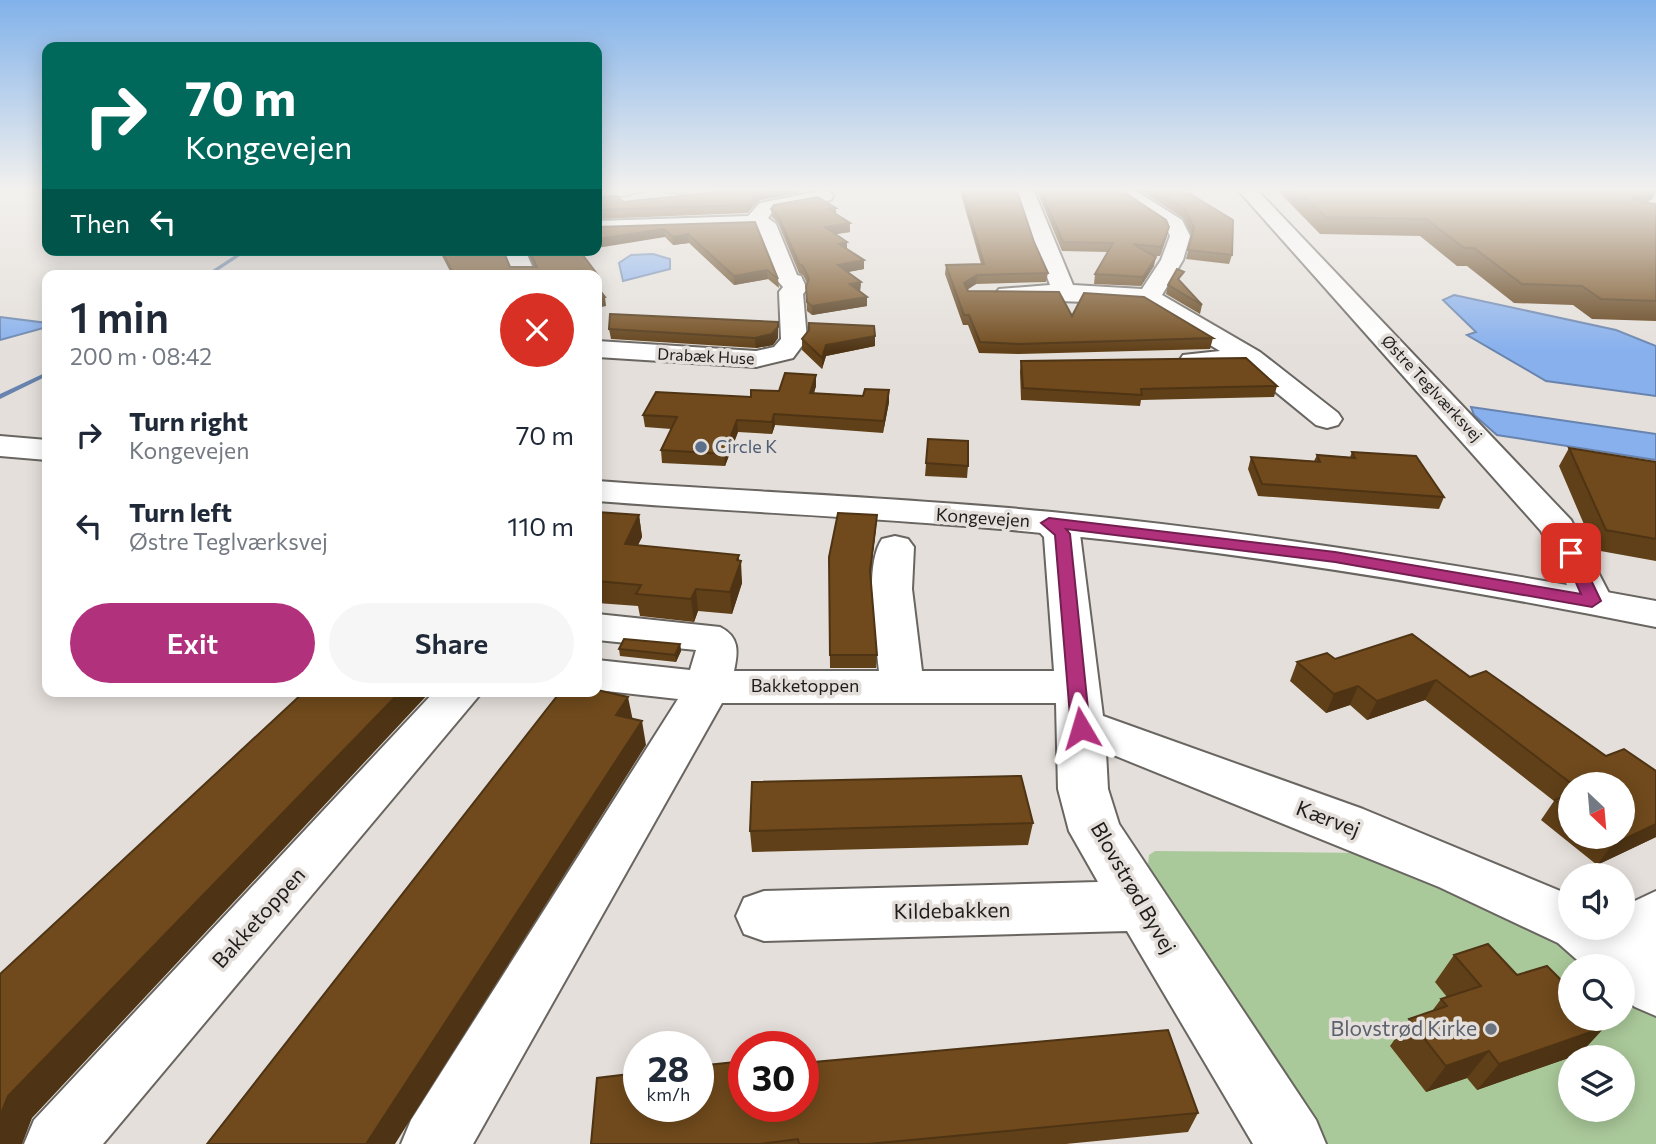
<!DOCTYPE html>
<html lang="en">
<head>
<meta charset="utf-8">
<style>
  body { margin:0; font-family:Commissioner,sans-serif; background:#f6f6f7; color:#1f2937; height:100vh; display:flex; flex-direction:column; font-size:26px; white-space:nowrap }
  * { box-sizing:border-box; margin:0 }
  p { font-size:23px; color:#747a83 }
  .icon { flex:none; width:38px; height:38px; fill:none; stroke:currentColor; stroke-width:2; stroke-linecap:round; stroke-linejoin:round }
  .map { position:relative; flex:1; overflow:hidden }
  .sheet { position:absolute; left:42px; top:270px; width:560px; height:427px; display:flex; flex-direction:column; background:#fff; border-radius:14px; box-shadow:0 4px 18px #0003 }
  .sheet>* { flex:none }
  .banner { position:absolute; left:42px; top:42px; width:560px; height:214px; border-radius:14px; box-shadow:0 4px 18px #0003; background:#00695c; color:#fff; overflow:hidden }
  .needle { width:46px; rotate:154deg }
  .tools { position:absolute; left:1558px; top:772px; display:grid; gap:14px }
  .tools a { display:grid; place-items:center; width:77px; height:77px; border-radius:50%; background:#fff; box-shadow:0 4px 18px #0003; font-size:35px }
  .speed { position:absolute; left:623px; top:1031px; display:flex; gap:14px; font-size:35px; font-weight:700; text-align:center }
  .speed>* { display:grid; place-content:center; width:91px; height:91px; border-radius:50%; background:#fff; box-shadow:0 4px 18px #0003; line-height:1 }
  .speed small { font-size:18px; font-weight:400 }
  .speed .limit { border:10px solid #d22; background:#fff; color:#111 }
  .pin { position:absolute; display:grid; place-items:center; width:60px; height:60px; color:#fff; margin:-30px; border-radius:14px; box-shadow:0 4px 10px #0006 }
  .me { position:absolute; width:77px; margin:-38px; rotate:353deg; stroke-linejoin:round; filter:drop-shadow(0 0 5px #0008) }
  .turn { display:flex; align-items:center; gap:24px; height:147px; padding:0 28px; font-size:32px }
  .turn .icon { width:91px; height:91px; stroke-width:2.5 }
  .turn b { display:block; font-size:49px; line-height:60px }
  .then { display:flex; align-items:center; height:66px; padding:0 28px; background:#0003; gap:14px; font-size:26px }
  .round { display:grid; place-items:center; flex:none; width:74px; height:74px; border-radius:37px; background:#f6f6f7 }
  .head { display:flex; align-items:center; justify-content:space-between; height:119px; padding:0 28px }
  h1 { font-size:42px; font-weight:600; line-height:52px }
  .primary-button { display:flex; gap:14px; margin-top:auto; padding:14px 28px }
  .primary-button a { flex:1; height:80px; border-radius:42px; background:#b1317d; color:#fff; font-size:28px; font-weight:600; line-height:80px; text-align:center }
  .primary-button a+a { background:#f6f6f7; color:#1f2937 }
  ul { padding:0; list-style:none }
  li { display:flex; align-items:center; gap:21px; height:91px; padding:0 28px }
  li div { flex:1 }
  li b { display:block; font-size:26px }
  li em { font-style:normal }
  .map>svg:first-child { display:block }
  .green { fill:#aac99a; fill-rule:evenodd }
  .water { fill:#87b0ed; stroke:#6884ae; stroke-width:2 }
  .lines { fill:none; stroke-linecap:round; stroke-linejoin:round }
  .stream { fill:#6884ae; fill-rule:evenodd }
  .minor-casing { stroke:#696561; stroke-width:4 }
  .major-casing { stroke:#696561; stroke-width:4 }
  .minor { fill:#fff; fill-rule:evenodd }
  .major { fill:#fff; fill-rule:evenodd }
  .wall { fill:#604018; fill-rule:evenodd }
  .shaded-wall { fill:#4e3414 }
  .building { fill:#704a1c; stroke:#4e3414; stroke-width:2 }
  .route { fill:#b1317d; stroke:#732051; stroke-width:2 }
  .service-dot { fill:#5c6f8a; stroke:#e4dfda; stroke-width:2.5 }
  .worship-dot { fill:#6b7280; stroke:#e4dfda; stroke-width:2.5 }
  .labels { text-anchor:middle; stroke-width:7; stroke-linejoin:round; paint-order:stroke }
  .far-street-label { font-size:16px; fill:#1f1d1b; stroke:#e4dfda }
  .service-label { font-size:18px; fill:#4e5e75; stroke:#e4dfda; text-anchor:start }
  .street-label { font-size:18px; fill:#1f1d1b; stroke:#e4dfda }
  .near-street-label { font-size:21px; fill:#1f1d1b; stroke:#e4dfda }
  .near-worship-label { font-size:21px; fill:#5b616d; stroke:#e4dfda; text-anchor:end }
</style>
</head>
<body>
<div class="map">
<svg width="1656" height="1144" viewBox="0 0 1656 1144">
  <rect width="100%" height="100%" fill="#e4dfda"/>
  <!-- green -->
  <path class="green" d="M1155,851L1371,853L1618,966H1570V1018H1622V970L1656,1001V1144H1322L1148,864L1149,855ZM1570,1057H1622V1110H1570Z"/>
  <!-- water -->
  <path class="water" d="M653,254L670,259V269L623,281L619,263L631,255Z
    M1454,295L1616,330L1656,346V396L1546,381L1467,335L1476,332L1443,300Z
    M0,317L47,323V327L0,340Z
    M1471,407L1656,434V460L1497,435L1474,415Z"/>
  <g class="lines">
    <!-- stream -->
    <path class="stream" d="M642,191H679L692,194C680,197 666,192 653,192C633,192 616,205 597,196V194C612,200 626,195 642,191Z
      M243,250H249L211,275H205Z
      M47,372V376L0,399V394Z"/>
    <defs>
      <path id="minor" d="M821,191L831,192L833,196L831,200L773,211L768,218L776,224L797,275L801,276L807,289L803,294L807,339L793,358L756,367L597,357V341L756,351L774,347L781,339L779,292L783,287L776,279L757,228L597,233V221L748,216L760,203Z
        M1016,191H1034L1073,285L1142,289L1161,260L1170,236L1166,227L1114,191H1136L1182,220L1190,236L1183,260L1162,295L1260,352L1338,413L1342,419L1338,425L1327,428L1316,425L1244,366L1183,367L1179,361L1183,355L1220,351L1143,304L999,299L995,294L999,289L1050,285Z
        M1239,191H1258L1571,520L1613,601L1607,610L1593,614L1579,610L1541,531Z
        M503,250H525L536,275H514Z
        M1049,512L1062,515L1080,534L1103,716L1363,809L1570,895V928H1622V907L1656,891V1016L1635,1007L1622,997V966H1584L1558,943L1439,887L1106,752L1108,789L1119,824L1316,1120L1326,1144H1253L1127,931L764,941L744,934L736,916L744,898L764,891L1098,882L1069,831L1058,789L1056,703H722L473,1144H401L411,1120L678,699L597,690V660L690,670L696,650L597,640V614L720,627C740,637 738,652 734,671H879C876,638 863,567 882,539L895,536L908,539L914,547L912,589L922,671H1054L1044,537L1031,523L1036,515Z
        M435,691H483L103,1144H24L34,1120Z"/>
      <path id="major" d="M0,436L47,440V460L0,456Z
        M597,481C748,492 900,497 1052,512C1254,532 1456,564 1656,601V627C1456,587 1255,554 1052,534C901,518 749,513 597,501Z"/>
    </defs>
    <!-- minor casing -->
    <use href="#minor" class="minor-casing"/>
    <!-- major casing -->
    <use href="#major" class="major-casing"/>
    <!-- minor -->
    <use href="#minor" class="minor"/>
    <!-- major -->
    <use href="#major" class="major"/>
  </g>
  <!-- wall -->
  <path class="wall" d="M960,191H1017L1034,242L1048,273L1046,282L976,284L967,290L968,291L1072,316L1213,338L1210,349L1019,354L979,353L968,325H963L945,274L946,265L981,264Z
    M1037,191H1122L1169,227L1167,236L1160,256H1154V266L1141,286L1094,284L1095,274L1108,252L1062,251Z
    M1141,191H1185L1232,255L1229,264L1186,259L1192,236L1183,218Z
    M1278,191H1656L1652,199L1646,203L1656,204V321L1592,319L1573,305L1514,303L1467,266H1457L1420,236L1320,234Z
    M798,193L760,200L747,213L597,219V197L623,202Z
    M771,209L836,214L850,223V232L835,234L864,269L847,272L861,282L860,291L867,297V306L812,315L807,311L806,286L807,283L803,275L799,273L778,223L772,217Z
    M755,222L778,279L779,288L768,279L734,285L689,243L673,245L665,237L597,227Z
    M439,250H451L510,267H534L526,250H579L597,274L598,283H597V275H452Z
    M1181,282L1202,305L1200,314L1166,294L1168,285Z
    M609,329L778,338L773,345L756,348L611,339Z
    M802,339L875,346L826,356L822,369L802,350Z
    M1021,361L1277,386L1274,397L1141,400L1140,406L1021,400L1020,372Z
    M816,375V386L814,393L863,396L889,390V402L883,433L775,425L772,434L738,432L725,466L662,463L661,450L671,429L645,427L643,415L779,391Z
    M928,439L968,466L967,478L925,476Z
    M1569,448L1656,462V561L1595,550L1559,466Z
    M1352,452L1444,497L1439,509L1258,496L1248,469L1251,457L1314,461L1317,455L1350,457Z
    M597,512L639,515L642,537L638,545L739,561L742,583L732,614L698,611L694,622L640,616L638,606L597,603Z
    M876,528L870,577L877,655L876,668H830L829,557Z
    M1412,634L1470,677L1486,671L1606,756L1624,749L1656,771V837L1597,865L1541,820L1554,801L1425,700L1367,720L1350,705L1326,713L1290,681L1297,662L1327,653L1335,659ZM1570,784H1622V836H1570Z
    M680,644L681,651L676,662L620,656L619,649Z
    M1033,823L1028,845L752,852L750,831Z
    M1454,955L1580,1054L1477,1090L1467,1078L1426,1092L1390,1046L1409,1019L1432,1011L1441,999L1447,997L1435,982Z
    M744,1106L1198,1113L1188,1132L1066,1144H591Z"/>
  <!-- shaded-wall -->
  <path class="shaded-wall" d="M767,191H798V193L760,200L747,213L746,205L759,193Z
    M1646,191H1656L1652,199L1622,216L1630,200Z
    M836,208V216L828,209Z
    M850,223V232L825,236V227Z
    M1169,227L1167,236L1160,256L1161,247Z
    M664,229L665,237L597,248V239Z
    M688,234L689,243L673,245V237Z
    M847,242V251L839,244Z
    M1156,257L1154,266L1141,286L1143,277Z
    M864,260V269L838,274V265Z
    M767,270L768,279L734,285V276Z
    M977,275L976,284L963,292L964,283Z
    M861,282L860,291L850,284Z
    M605,297L606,306L597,308V298Z
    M867,297V306L812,315V306Z
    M778,327V338L773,345L756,348L755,338Z
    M875,336V346L826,356L822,369V358L826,345Z
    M816,375V386L810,405V393Z
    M889,390V402L883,433L884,421Z
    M774,414L775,425L772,434V422Z
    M737,420L738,432L725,466L724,454Z
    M639,515L642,537L628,565L625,544Z
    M877,515L876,528L869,584L870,571Z
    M739,555V564L741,561L742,583L732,614L730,592Z
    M696,589L698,611L694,622L691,599Z
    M680,644L681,651L676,662L675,655Z
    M1436,680L1425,700L1367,720L1377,701Z
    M1358,686L1350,705L1326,713L1334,694Z
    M401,691H431L32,1118L22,1144H0V1116L8,1096Z
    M628,697L633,721L616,715Z
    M642,721L646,745L395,1144H366Z
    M1656,824V837L1597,865L1612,845Z
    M1605,1027L1580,1054L1477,1090L1499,1064Z
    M1489,1051L1467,1078L1426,1092L1446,1066Z"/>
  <!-- building -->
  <path class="building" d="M728,191H767L759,193L746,205L597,210V197L617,196L623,202Z
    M963,191H1017L1034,242L1048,273L977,275L964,283L968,291L1059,292L1072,316L1084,293L1144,297L1213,338L1020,344L980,342L969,315H964L946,265L984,264Z
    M1041,191H1122L1166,220L1169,227L1161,247L1133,244L1156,257L1143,277L1095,274L1113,243L1063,242Z
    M1155,191H1185L1233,220L1232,255L1188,250L1194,228L1185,209Z
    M1299,191H1646L1630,200L1656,204V301L1601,299L1582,286L1522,284L1474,248H1464L1426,219L1326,217Z
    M818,197L836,208L828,209L850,223L825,227L847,242L839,244L864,260L838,265L861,282L850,284L867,297L812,306L807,302L806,286L809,279L803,266L799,264L778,215L771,209L774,205Z
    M755,222L778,279L767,270L734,276L688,234L673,237L664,229L597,239V227Z
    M441,250H503L510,267H537L529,250H579L597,274L590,275H454Z
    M1177,269L1184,272L1178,279L1202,305L1168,285Z
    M597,287L605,297L597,298Z
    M610,314L778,322V327L772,334L755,338L609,329Z
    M809,323L874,326L875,336L826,345L822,358L802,339L809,330Z
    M1246,358L1277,386L1141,389L1142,395L1023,388L1021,361Z
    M785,373L816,375L810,393L863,396L865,389L889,390L884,421L774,414L772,422L737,420L724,454L661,450L677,417L643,415L656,392L751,397V390L779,391Z
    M928,439L968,441V466L926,463Z
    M1569,448L1656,462V539L1606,530Z
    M1352,452L1416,456L1444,497L1262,484L1251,457L1320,462L1317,455L1355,458Z
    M597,512L639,515L625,544L739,555L737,560L741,561L730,592L696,589L691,599L636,594L641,585L597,581Z
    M838,513L877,515L870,571L877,655H830L829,557Z
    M1412,634L1470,677L1486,671L1606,756L1624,749L1656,771V824L1612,845L1602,836H1622V784H1572L1436,680L1377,701L1358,686L1334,694L1297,662L1327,653L1335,659Z
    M624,639L680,644L675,655L619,649Z
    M597,690L628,697L616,715L642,721L366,1144H207L561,691H597Z
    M305,691H401L8,1096L0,1116V974Z
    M1021,776L1033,823L750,831L752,782Z
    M1570,793V811L1555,800Z
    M1488,944L1517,975L1547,966L1570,989V1018H1597L1605,1027L1499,1064L1489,1051L1446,1066L1409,1019L1447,1006L1441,999L1481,986L1454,955Z
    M1168,1030L1198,1113L868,1144H799L798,1139L760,1144H591L597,1078L639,1073V1106H698V1066L744,1061V1106H803V1063Z"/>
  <!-- sky -->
  <linearGradient id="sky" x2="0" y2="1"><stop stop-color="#81b2ea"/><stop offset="0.54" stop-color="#f3f1ee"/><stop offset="1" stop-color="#f3f1ee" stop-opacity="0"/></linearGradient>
  <rect width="1656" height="351" fill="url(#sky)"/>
  <!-- route -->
  <path class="route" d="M1049,518L1335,552L1581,594L1563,553L1571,549L1578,553L1601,601L1592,607L1335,562L1066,529L1070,534L1090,728L1081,735L1071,728L1055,535L1041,523Z"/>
  <!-- markers -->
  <circle class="service-dot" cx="701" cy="447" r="7"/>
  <circle class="worship-dot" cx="1491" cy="1029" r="7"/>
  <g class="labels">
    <!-- far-street labels -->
    <g class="far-street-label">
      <text transform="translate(706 356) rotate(3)" y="6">Drabæk Huse</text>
      <text transform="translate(1432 388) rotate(47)" y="6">Østre Teglværksvej</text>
    </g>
    <!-- service labels -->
    <g class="service-label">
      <text x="715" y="453">Circle K</text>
    </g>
    <!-- street labels -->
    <g class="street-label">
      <text transform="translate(983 518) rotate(4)" y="6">Kongevejen</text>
      <text x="805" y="692">Bakketoppen</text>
    </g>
    <!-- near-street labels -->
    <g class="near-street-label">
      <text transform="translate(1328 819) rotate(21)" y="7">Kærvej</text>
      <text transform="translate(1133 888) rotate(60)" y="7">Blovstrød Byvej</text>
      <text transform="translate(952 911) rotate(-1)" y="7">Kildebakken</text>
      <text transform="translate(259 918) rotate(-48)" y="7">Bakketoppen</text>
    </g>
    <!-- near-worship labels -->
    <g class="near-worship-label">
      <text x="1477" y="1036">Blovstrød Kirke</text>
    </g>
  </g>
</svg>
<div class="tools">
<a><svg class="needle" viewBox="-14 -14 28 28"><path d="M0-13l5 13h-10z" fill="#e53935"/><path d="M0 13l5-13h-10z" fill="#747a83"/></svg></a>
<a><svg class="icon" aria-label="sound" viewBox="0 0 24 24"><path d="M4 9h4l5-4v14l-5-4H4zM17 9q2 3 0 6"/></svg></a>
<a><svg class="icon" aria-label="search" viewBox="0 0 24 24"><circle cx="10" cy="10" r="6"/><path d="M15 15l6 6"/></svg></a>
<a><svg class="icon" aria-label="layers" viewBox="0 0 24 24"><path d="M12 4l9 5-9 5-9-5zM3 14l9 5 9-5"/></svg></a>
</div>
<div class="speed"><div>28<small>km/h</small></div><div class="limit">30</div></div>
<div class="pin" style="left:1571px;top:553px;background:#d93025"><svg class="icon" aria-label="arrive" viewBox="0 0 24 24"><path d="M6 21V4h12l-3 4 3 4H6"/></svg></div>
<svg class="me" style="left:1081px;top:728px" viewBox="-20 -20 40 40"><path d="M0-17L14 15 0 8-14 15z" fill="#b1317d" stroke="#fff" stroke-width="4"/></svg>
<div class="banner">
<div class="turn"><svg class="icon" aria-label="right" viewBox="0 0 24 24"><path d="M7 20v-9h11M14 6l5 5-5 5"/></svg><div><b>70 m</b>Kongevejen</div></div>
<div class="then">Then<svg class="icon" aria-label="left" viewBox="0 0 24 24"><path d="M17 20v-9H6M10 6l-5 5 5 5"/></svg></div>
</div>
<section class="sheet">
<div class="head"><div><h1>1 min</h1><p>200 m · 08:42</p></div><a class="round" style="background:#d93025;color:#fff"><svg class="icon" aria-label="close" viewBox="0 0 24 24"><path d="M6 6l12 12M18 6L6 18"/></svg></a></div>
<ul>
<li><svg class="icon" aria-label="right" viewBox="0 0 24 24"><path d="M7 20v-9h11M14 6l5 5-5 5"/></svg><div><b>Turn right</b><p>Kongevejen</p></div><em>70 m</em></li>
<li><svg class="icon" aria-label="left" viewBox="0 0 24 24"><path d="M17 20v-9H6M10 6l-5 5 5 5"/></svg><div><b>Turn left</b><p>Østre Teglværksvej</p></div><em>110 m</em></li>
</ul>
<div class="primary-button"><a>Exit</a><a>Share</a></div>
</section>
</div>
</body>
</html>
